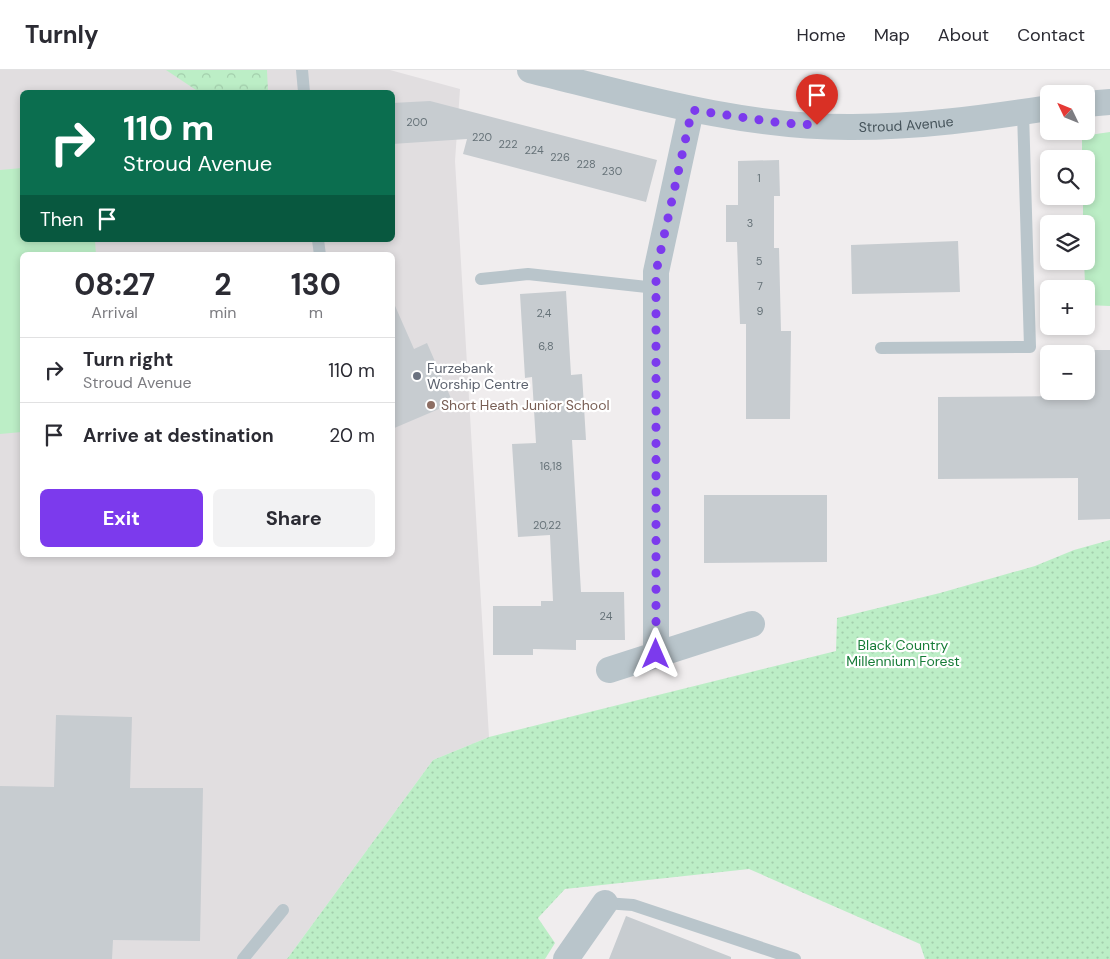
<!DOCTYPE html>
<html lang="en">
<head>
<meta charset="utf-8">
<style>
  body { margin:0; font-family:"DM Sans",sans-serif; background:#f2f2f3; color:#2b2b33; height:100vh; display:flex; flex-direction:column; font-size:19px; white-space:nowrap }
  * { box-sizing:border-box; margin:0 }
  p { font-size:16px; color:#7c7c81 }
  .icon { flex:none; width:28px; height:28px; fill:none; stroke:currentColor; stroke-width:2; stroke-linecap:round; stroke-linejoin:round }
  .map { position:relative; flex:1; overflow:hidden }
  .details { position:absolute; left:20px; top:182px; width:375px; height:305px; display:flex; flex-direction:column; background:#fff; border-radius:8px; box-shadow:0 2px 8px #0003 }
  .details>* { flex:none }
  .banner { position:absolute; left:20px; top:20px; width:375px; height:152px; border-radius:8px; box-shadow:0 2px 8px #0003; background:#0b6e4f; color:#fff; overflow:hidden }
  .needle { width:32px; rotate:313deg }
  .tools { position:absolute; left:1040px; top:15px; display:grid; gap:10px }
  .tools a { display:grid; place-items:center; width:55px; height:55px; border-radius:8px; background:#fff; box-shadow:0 2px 8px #0003; font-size:25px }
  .pin { position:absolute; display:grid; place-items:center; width:42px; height:42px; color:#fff; margin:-51px -21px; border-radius:50% 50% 50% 0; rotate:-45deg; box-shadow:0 0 5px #0007 }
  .pin .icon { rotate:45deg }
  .me { position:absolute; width:55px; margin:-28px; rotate:0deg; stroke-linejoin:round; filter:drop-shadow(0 0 4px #0008) }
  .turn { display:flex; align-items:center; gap:18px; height:105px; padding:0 20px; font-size:22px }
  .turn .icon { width:65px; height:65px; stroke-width:2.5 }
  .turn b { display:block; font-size:35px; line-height:42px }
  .then { display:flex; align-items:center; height:48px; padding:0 20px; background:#0003; gap:10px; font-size:19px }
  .eta { display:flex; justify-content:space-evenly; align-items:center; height:85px; text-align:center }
  .eta b { font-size:30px; font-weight:700; line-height:35px }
  .action { display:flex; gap:10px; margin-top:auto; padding:10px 20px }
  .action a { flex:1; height:58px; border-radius:8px; background:#7c3aed; color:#fff; font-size:20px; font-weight:700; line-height:58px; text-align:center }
  .action a+a { background:#f2f2f3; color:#2b2b33 }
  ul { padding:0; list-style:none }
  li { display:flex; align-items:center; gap:15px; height:65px; padding:0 20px; border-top:1px solid #e1e1e2 }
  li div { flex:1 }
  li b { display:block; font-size:19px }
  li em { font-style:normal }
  header { display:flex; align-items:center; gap:30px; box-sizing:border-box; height:70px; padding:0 25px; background:#fff; border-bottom:1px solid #e1e1e2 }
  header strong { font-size:24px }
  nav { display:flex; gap:28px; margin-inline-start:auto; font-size:18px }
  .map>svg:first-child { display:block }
  .education { fill:#e1dee0; fill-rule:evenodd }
  .green { fill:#bceec6 }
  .forest { fill:url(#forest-crowns) }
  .park { fill:url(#park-dots) }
  .building { fill:#c7ccd0 }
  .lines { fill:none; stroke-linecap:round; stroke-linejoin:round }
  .service { stroke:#b9c5cb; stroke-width:12 }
  .minor { stroke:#b9c5cb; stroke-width:26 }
  .route { stroke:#7c3aed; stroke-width:9; stroke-dasharray:0 16.2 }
  .worship-dot { fill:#6b7280; stroke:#fff; stroke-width:2 }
  .education-dot { fill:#8d6e63; stroke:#fff; stroke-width:2 }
  .labels { text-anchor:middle; stroke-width:4.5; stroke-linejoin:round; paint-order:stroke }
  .number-label { font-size:11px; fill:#667278 }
  .street-label { font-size:14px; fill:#46545b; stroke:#fff }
  .worship-label { font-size:14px; fill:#5b616d; stroke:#fff; text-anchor:start }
  .education-label { font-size:14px; fill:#785e54; stroke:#fff; text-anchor:start }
  .park-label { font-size:14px; fill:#177c38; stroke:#fff }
</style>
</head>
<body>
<header>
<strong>Turnly</strong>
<nav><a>Home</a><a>Map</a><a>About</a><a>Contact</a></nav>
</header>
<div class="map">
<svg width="1110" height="889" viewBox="0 0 1110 889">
  <defs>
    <pattern id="forest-crowns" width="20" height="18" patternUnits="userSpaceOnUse" patternTransform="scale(1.25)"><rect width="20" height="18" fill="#bceec6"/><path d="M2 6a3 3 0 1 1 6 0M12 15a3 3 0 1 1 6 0" fill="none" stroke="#a3ceac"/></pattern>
    <pattern id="park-dots" width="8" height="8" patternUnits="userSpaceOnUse" patternTransform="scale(1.25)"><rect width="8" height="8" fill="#bceec6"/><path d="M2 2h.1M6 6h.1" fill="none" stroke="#a3ceac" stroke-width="1.8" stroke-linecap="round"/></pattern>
  </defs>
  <rect width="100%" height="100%" fill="#f0edee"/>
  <!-- education -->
  <path class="education" d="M0,0H390L460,19L455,91L489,667L433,690L287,889H0ZM22,22H392V170H22ZM22,185H392V485H22Z"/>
  <!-- green -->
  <path class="green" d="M1110,62V236L1086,235L1084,191H1086V154H1083V126H1086V89H1082V66Z
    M22,98V170H95L96,185H22V362L0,364V100Z"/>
  <!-- forest -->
  <path class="forest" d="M166,0H267L268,22H199Z"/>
  <!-- park -->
  <path class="park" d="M1110,470V889H925L920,874L749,799L565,819L538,848L555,873L545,889H287L433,690L489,667L836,581L837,548L940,523L1035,496L1074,480Z"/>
  <!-- building -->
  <path class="building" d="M430,31L657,90L646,132L463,84L467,69L392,74V33Z
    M779,90L780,126H774V178H779L781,261H791L790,349H746V254H740L737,172H726V135H738V91Z
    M958,171L960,222L852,224L851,175Z
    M566,221L571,305L582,304L586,370H572L581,522H624L625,570H576V580L533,579V585H493V536H541V531H553L550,465L518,467L512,374L536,373L532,307L525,308L520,224Z
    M392,229L414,279L427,273L453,333L392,359Z
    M1070,280H1110V449L1078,450V408L938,409V327L1070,326V321H1086V284H1070Z
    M704,425H827V492L704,493Z
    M56,645L132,647L130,718H203L200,871L113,870L112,889H0V716L54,717Z
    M626,846L731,887V889H609Z"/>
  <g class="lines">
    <!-- service -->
    <path class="service" d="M302,0L304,22
      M318,170L320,185
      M481,209L528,204L656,218
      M881,278L1030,277L1023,42
      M605,833L633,835L795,889
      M243,889L283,840"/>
    <!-- minor -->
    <g class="minor">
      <path id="s1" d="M530,0C636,26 743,58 853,57C919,57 984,48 1049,38"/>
      <path d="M1086,34L1110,32"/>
      <path d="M656,584V202L691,40"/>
      <path d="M609,600L752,554"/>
      <path d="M566,889L605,833"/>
    </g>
  </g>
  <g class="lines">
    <!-- route -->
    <path class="route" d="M656,584V202L692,40L781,53L817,55"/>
  </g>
  <!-- markers -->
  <circle class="worship-dot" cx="417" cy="306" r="5"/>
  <circle class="education-dot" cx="431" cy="335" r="5"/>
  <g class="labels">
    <!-- number labels -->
    <g class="number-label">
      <text x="417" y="56">200</text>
      <text x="482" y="71">220</text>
      <text x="508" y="78">222</text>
      <text x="534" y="84">224</text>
      <text x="560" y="91">226</text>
      <text x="586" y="98">228</text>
      <text x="612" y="105">230</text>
      <text x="759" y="112">1</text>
      <text x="750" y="157">3</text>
      <text x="759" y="195">5</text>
      <text x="760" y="220">7</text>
      <text x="760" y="245">9</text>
      <text x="544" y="247">2,4</text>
      <text x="546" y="280">6,8</text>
      <text x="551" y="400">16,18</text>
      <text x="547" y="459">20,22</text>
      <text x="606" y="550">24</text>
    </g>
    <!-- street labels -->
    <g class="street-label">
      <text dy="5" stroke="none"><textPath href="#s1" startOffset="382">Stroud Avenue</textPath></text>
    </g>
    <!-- worship labels -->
    <g class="worship-label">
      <text x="427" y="303">Furzebank<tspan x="427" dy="16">Worship Centre</tspan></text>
    </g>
    <!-- education labels -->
    <g class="education-label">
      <text x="441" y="340">Short Heath Junior School</text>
    </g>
    <!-- park labels -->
    <g class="park-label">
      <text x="903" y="580">Black Country<tspan x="903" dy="16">Millennium Forest</tspan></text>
    </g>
  </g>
</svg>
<div class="tools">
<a><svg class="needle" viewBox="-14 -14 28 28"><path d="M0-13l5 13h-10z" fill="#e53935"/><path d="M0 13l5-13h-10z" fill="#7c7c81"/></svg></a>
<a><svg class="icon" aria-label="search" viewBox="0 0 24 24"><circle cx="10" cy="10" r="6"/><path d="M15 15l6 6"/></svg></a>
<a><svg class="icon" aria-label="layers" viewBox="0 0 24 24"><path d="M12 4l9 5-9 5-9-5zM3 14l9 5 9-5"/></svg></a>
<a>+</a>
<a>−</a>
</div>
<div class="pin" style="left:817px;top:55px;background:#d93025"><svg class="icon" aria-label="arrive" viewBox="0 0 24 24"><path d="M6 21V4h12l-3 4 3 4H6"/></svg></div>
<svg class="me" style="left:656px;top:584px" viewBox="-20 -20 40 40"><path d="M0-17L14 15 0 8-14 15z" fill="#7c3aed" stroke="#fff" stroke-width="4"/></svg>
<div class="banner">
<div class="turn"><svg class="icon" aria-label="right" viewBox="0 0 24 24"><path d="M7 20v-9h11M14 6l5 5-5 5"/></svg><div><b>110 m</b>Stroud Avenue</div></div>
<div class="then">Then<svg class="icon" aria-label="arrive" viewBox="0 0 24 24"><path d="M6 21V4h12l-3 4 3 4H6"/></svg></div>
</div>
<section class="details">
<div class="eta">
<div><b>08:27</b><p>Arrival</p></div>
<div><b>2</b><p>min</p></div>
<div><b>130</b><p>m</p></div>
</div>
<ul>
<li><svg class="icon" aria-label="right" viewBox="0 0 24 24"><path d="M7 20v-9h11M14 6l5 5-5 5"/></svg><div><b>Turn right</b><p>Stroud Avenue</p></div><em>110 m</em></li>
<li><svg class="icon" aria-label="arrive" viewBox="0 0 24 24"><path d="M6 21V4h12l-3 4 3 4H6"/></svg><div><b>Arrive at destination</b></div><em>20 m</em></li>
</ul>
<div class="action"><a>Exit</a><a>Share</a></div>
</section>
</div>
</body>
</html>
